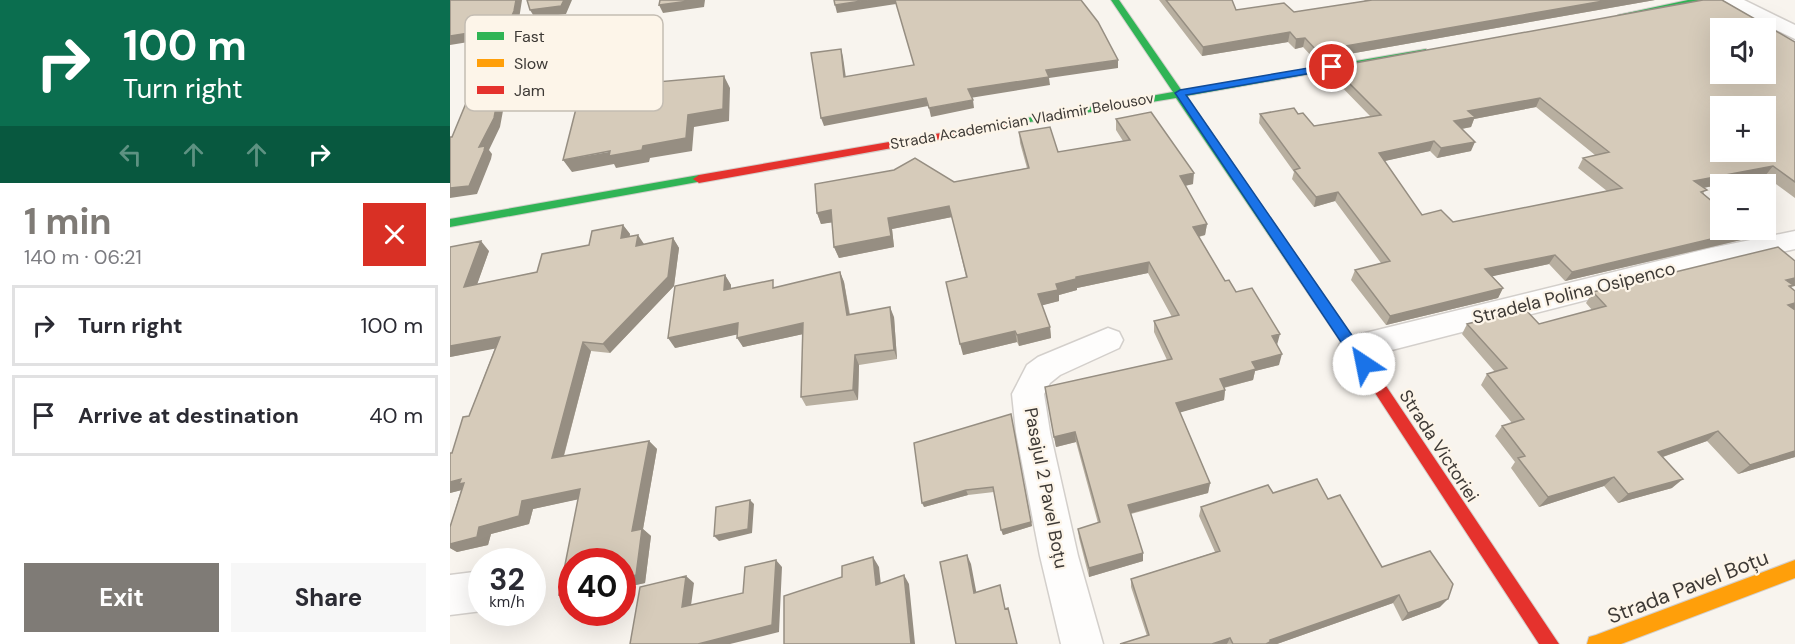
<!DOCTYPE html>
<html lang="en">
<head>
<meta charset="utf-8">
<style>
  body { margin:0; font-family:"DM Sans",sans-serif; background:#f7f7f7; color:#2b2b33; height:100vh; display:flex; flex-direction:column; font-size:22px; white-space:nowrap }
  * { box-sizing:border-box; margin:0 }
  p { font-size:20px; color:#7c7c81 }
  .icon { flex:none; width:33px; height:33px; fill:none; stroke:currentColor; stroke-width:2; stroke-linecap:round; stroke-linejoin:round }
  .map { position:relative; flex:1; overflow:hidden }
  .details { display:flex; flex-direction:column; background:#fff; width:450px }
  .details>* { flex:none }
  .top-card { background:#0b6e4f; color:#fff; overflow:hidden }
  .controls { position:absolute; left:1260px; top:18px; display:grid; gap:12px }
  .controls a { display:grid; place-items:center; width:66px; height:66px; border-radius:0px; background:#fff; box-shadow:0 6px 24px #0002; font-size:30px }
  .speed { position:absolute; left:18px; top:548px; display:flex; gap:12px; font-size:30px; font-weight:700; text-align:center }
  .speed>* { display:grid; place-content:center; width:78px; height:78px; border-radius:50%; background:#fff; box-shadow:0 6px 24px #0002; line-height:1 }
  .speed small { font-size:15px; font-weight:400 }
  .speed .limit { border:9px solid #d22; background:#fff; color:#111 }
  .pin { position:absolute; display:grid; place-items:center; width:51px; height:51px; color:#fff; margin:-26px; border:3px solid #fff; border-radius:50%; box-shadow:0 2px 6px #0007 }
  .me { position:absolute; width:66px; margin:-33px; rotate:326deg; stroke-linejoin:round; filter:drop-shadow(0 0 4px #0008) }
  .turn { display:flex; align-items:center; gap:21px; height:126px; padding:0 24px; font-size:27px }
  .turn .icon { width:78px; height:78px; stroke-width:2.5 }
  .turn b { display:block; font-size:42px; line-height:51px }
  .lanes { display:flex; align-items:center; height:57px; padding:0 24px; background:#0003; justify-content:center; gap:30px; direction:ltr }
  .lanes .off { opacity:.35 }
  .round { display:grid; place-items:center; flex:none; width:63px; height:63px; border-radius:0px; background:#f7f7f7 }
  .head { display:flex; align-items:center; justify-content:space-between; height:102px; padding:0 24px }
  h1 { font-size:36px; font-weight:700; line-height:45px; color:#7f7b76 }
  .primary-button { display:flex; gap:12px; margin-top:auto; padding:12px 24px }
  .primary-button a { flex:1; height:69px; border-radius:0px; background:#7f7b76; color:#fff; font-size:24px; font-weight:700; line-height:69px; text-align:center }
  .primary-button a+a { background:#f7f7f7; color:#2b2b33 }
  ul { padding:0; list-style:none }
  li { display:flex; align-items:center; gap:18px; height:81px; margin:0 12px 9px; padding:0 12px; border:3px solid #e1e1e2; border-radius:0px }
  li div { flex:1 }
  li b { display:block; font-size:22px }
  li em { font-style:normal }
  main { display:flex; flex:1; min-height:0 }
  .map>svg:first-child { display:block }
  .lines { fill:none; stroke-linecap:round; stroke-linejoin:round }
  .street-casing { stroke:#d3cfcb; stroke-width:3 }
  .fast-casing { stroke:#d3cfcb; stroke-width:2 }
  .slow-casing { stroke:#d3cfcb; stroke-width:2 }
  .jam-casing { stroke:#d3cfcb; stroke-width:2 }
  .street { fill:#fefdfc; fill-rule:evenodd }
  .fast { fill:#30b455; fill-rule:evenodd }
  .slow { fill:#ff9f0a; fill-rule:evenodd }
  .jam { fill:#e5322d; fill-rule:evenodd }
  .wall { fill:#b8afa0; fill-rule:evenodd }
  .shaded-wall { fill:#968e82 }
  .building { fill:#d6cbba; stroke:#968e82; stroke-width:1.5; fill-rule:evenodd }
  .route { fill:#1a73e8; stroke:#114b97; stroke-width:1.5 }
  .labels { text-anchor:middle; stroke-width:4.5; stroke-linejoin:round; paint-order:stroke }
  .far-street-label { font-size:15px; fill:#3e3a36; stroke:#fdf5e9 }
  .street-label { font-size:18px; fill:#3e3a36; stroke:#fdf5e9 }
  .near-street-label { font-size:21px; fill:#3e3a36; stroke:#fdf5e9 }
  .key { fill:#fdf5e9; stroke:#c4bdb3; stroke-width:1.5 }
  .key-label { font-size:16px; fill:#3e3a36 }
</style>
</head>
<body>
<main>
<section class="details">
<div class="top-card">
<div class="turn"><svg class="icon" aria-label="right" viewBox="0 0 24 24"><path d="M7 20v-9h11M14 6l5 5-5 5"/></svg><div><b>100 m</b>Turn right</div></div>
<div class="lanes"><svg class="icon off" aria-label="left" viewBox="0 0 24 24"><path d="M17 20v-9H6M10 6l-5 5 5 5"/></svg><svg class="icon off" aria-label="ahead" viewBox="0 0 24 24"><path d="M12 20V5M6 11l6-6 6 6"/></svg><svg class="icon off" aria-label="ahead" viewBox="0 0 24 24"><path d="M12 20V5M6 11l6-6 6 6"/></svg><svg class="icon" aria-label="right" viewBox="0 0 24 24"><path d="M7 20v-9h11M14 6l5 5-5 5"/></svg></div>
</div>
<div class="head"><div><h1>1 min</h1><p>140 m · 06:21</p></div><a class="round" style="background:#d93025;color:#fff"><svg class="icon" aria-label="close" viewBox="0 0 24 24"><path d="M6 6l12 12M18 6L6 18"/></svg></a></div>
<ul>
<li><svg class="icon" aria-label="right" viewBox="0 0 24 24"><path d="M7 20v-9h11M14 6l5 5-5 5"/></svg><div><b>Turn right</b></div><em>100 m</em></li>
<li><svg class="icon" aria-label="arrive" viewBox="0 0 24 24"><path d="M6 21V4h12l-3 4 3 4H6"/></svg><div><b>Arrive at destination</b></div><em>40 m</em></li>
</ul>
<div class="primary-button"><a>Exit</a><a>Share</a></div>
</section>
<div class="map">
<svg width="1345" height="644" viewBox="0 0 1345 644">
  <rect width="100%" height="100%" fill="#f8f4ee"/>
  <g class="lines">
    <defs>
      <path id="street" d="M1271,0H1294L1345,25V39L1273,4Z
        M1345,231V249L1261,268L903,360L892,357L888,348L892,339L903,336L1261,248Z
        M658,328L669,332L673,340L669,348L610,375L600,383L594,394L600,432L628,556L653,644H611L590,556L566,432L562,394L577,365L588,357Z
        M32,571V611L0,615V575Z"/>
      <path id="fast" d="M661,0H669L732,91L976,49V53L973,54L736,96L926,371L928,375L926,379H916L726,98L562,125L561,123L566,120L723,92Z
        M1238,0H1255L1172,18L1168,15Z
        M249,175L253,177V181L0,227V219Z"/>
      <path id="slow" d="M1345,560V578L1171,644H1137L1139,637L1146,635Z"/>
      <path id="jam" d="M566,120L571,123L570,125L249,183L243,179L249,175Z
        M921,369L926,371L1109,644H1089L916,379L914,375L916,371Z"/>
    </defs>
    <!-- street casing -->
    <use href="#street" class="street-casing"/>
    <!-- fast casing -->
    <use href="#fast" class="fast-casing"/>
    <!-- slow casing -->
    <use href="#slow" class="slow-casing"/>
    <!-- jam casing -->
    <use href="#jam" class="jam-casing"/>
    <!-- street -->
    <use href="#street" class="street"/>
    <!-- fast -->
    <use href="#fast" class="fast"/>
    <!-- slow -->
    <use href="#slow" class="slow"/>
    <!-- jam -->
    <use href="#jam" class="jam"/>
  </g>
  <!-- wall -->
  <path class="wall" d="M709,0H782L786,10L844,12L915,1L914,0H1205L865,60L853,47L845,49L838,42L752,56Z
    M1253,0H1274V1L1345,42V198L1315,176L1253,188L1254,194L1291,240L1115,281L1099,264L1042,276L1053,288L1048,298L936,325L901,280L905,270L931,263L885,201L864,207L842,179L844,172L809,123L810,114H848L864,126L920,116L881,76L883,67ZM1086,107L1145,155L1133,158L1128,168L1157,191L1003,222L972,215L934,161L980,151L987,158L1021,151L1012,129L1021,127L1024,119Z
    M666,119L743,184L735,186L757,224L755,235L749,237L775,281L786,292L827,345L829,365L805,371L803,380L774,388L775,390L774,400L730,412L760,483L758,493L681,514L693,553V561L639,577L629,538L628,529L648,523L626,442L606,447L595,387L717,360L704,332V321L722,317L698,273L627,288V290L609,295V301L592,305L600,327L601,338L569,346L567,342L513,355L516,277L502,217L442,229L444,247L389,258L384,247L382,222L371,224L367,213L504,182L577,168L570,143L569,132L608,152L673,141L666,130Z
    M173,225L180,234L179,237L194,244L223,238L229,248L224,286L160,353L141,351L114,456L199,441L207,449L193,529L201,536L195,583L172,588V561L120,602L128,499L83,509L79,524L41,534L38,545L7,552L0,548V527L11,490L0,493V453H2L19,416L45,348L0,357V247L39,251L27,284L87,272L139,245Z
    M390,272L394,282L400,314L444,317L447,359L409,365L408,400L356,406L351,397L353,334L293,347L287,334L225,348L275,275L281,285V289L327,287Z
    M1341,287L1344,310L1345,457L1288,474L1257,441L1213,457L1222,488L1168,503L1154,486L1089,507L1061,468L1065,462L1045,436L1052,426L1062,423L1031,385L1037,374L1045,372L1012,334L1017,324H1089L1142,310L1136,303L1143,292Z
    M561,414L582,526L553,535L544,492L518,495L474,507Z
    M823,493L878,499L932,567L990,607L952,621L943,603L827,644H670L697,636L681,587V579L765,552L749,516L751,507Z"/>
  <!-- shaded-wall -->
  <path class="shaded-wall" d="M66,0H72L69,19L62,35L0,45V36Z
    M114,0H122L116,14L85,18L80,10Z
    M246,0H255L254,7L213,13L209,5Z
    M418,0H445L446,4L387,13L385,5Z
    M1159,0H1205L865,60L867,51Z
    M840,32L838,42L752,56L753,47Z
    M855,38L853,47L845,49L846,39Z
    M391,49L393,57L397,85L394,77Z
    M668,60V68L599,78L600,85L520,98L518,89L596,70Z
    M197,71L203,83H196Z
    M274,76L280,88L279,121L244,127L242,151L200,158L199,162L166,168L164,164L122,172L113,160L193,146L238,115Z
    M49,92L55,100L50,127L39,150L42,154L41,159L27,194L0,198V188L29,147Z
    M476,98L478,106L374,126L371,118Z
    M1090,98L1086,107L1024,119L1021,127L1000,131L1004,121L1018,111Z
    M523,100L524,108L481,117L479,108Z
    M984,141L980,151L926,163L929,153Z
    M1025,142L1021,151L987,158L991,148Z
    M1323,166L1315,176L1237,191L1244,181Z
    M744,173L743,184L729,187L730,176Z
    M888,192L885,201L864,207L866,197Z
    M499,206L502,217L442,229L444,247L389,258L384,247L438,218Z
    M381,210L385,222L371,224L367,213Z
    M757,224L755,235L742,238L743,227Z
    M173,225L180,234L178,247L171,238Z
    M1299,230L1291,240L1115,281L1122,272Z
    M188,235L194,244L186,246Z
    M223,238L229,248L224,286L160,353L153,344Z
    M31,241L39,251L23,296L14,287Z
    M1105,255L1099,264L1030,279L1035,269Z
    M699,262L698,273L627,288V290L609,295V301L590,306L588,294L606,284L626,277Z
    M390,272L394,282L401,325L397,315Z
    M275,275L281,285L280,300L274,290Z
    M1345,278V286L1341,287L1333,295L1336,280Z
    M1053,288L1048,298L936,325L940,316Z
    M1345,303V310L1327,316L1338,305Z
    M440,307L444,317L447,359L444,350Z
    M288,323L294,333L225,348L218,338Z
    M353,323L358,333L293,347L287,338Z
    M600,327L601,338L569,346L567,335Z
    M565,331L567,342L513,355L510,344Z
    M830,334L827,345L822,336Z
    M50,337L59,346L0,357V346Z
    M133,342L141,351L111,466L102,458Z
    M832,354L829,365L805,371L803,380L768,389L770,379L802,362Z
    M405,355L409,365L408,400L403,390Z
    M775,390L774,400L725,414L726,403Z
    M562,419L582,526L553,535L551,530Z
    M1268,431L1257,441L1198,462L1208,452Z
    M625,432L626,442L606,447L604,437Z
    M199,441L207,449L193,529L201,536L195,583L172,588V579Z
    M1345,451V457L1288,474L1300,465Z
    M1164,477L1154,486L1089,507L1098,497Z
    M11,479L16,489L0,493V482Z
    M1233,479L1222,488L1168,503L1178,494Z
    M760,483L758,493L678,514V505Z
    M130,489L139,497L83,509L79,524L41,534L38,545L7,552L0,548V544L72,501Z
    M516,490L518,495L474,507L472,503Z
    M300,500L304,504L302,533L269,541L264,536Z
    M693,553V561L639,577V568Z
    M517,555L521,564L528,601L524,593Z
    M423,557L429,567L432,594L426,585Z
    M326,560L332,567L329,632L280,644H248Z
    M454,575L459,584L465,644H461Z
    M236,576L244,583L240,613L232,607Z
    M122,592V601L120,602L109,595Z
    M949,595L943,603L827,644H816L820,640Z
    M998,599L990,607L952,621L958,613Z
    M780,638L777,644H762Z"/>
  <!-- building -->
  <path class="building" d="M0,0H66L64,11L57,27L0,36Z
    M77,0H114L111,6L80,10Z
    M210,0H246L209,5Z
    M384,0H418L385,5Z
    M445,0H631L648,22L668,60L596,70L599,77L518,89L523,100L479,108L476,98L371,118L361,53L391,49L394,77L464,65Z
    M716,0H782L786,10L834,3L844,12L922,0H1159L867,51L855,38L846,39L840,32L753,47Z
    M1253,0H1272L1345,42V182L1323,166L1244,181L1257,190L1251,192L1270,208V230H1299L1122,272L1105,255L1035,269L1053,288L940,316L905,270L940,261L888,192L866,197L844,170L850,168L810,114L844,108L848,114L853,113L864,126L931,115L883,67ZM1270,28H1316V74H1270ZM1090,98L1159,152L1133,158L1172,188L1003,222L991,210L972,215L929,153L984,141L991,148L1025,142L1004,121L1025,117L1018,111ZM1270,106H1316V152H1270Z
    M197,71L196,83L274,76L273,109L238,115L236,138L193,146L192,150L159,156L160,151L113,160L133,81Z
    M49,92L44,118L29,147L35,146L34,151L19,186L0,188V137H2L19,96Z
    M701,112L744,173L730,176L757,224L743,227L775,281L779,280L786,292L802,288L830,334L822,336L832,354L802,362L806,369L770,379L775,390L726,403L760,483L678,505L693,553L639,568L628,529L650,522L625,432L604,437L595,387L722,359L704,321L729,315L699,262L626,277V279L606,284L608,290L588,294L600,327L567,335L565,331L510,344L496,282L517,277L499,206L438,218L441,236L384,247L381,210L367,213L365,184L444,170L465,158L504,182L579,168L569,132L600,127L608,152L680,140L666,119Z
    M173,225L171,238L188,235L186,246L223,238L218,277L153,344L133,342L102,458L199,441L182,531L192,529L186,575L172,579V561H122V592L109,595L130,489L72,501L69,516L29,527L27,537L0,544V527L14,483L9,484L11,479L0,482V453H2L13,417L19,416L50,337L0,346V247L31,241L14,287L87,272L92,254L139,245L142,231Z
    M1328,247L1345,261V278L1336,280L1343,285L1339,286L1345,291V303L1338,305L1345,310V451L1300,465L1268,431L1208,452L1233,479L1178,494L1164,477L1098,497L1068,458L1075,456L1052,426L1074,419L1037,374L1057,368L1017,324L1075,309L1089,324L1156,306L1143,292Z
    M390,272L397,315L440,307L444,350L405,355L403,390L351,397L353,323L287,338L288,323L218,338L225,286L275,275L274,290L323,280V288Z
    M561,414L581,522L551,530L543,487L516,490L472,503L464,443Z
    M867,479L878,499L890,495L932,567L980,551L1003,584L998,599L958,613L949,595L820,640V642L816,644H783L780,638L762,644H670L699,635L681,579L770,551L751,507L818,485L823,493Z
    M300,500L298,529L264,536L266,507Z
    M517,555L524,593L550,585L555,609L558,608L567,644H506L490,562Z
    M423,557L426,585L454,575L461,644H334V596L392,577V566Z
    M326,560L322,625L248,644H180L190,587L236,576L232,607L293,593L295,567Z"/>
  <!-- route -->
  <path class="route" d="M882,64L885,65V69L736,95L919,360L921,364L919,369H909L725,93L730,90Z"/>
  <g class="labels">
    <!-- far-street labels -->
    <g class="far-street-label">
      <text transform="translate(572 121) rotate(-10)" y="5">Strada Academician Vladimir Belousov</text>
    </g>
    <!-- street labels -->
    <g class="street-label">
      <text transform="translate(1124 293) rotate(-14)" y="6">Stradela Polina Osipenco</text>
      <text transform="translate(989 446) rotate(57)" y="6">Strada Victoriei</text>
      <text transform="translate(596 488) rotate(79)" y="6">Pasajul 2 Pavel Boțu</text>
    </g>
    <!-- near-street labels -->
    <g class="near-street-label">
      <text transform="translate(1238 587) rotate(-21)" y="7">Strada Pavel Boțu</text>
    </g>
  </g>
  <!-- legend -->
  <rect x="15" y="15" width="198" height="96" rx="9" class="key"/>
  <rect x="27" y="32" width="27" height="8" fill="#30b455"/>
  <rect x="27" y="59" width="27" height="8" fill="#ff9f0a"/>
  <rect x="27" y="86" width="27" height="8" fill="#e5322d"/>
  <g class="key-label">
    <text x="64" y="42">Fast</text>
    <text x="64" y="69">Slow</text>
    <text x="64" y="96">Jam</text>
  </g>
</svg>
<div class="controls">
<a><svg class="icon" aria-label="sound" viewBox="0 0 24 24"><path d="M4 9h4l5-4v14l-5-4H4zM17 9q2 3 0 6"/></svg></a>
<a>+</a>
<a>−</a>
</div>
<div class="speed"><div>32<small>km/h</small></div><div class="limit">40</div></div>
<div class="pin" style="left:882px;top:67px;background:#d93025"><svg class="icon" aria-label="arrive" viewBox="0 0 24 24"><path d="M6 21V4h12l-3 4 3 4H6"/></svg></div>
<svg class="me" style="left:914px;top:364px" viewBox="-20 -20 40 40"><circle r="19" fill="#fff"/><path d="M0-13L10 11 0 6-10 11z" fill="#1a73e8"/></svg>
</div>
</main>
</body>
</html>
